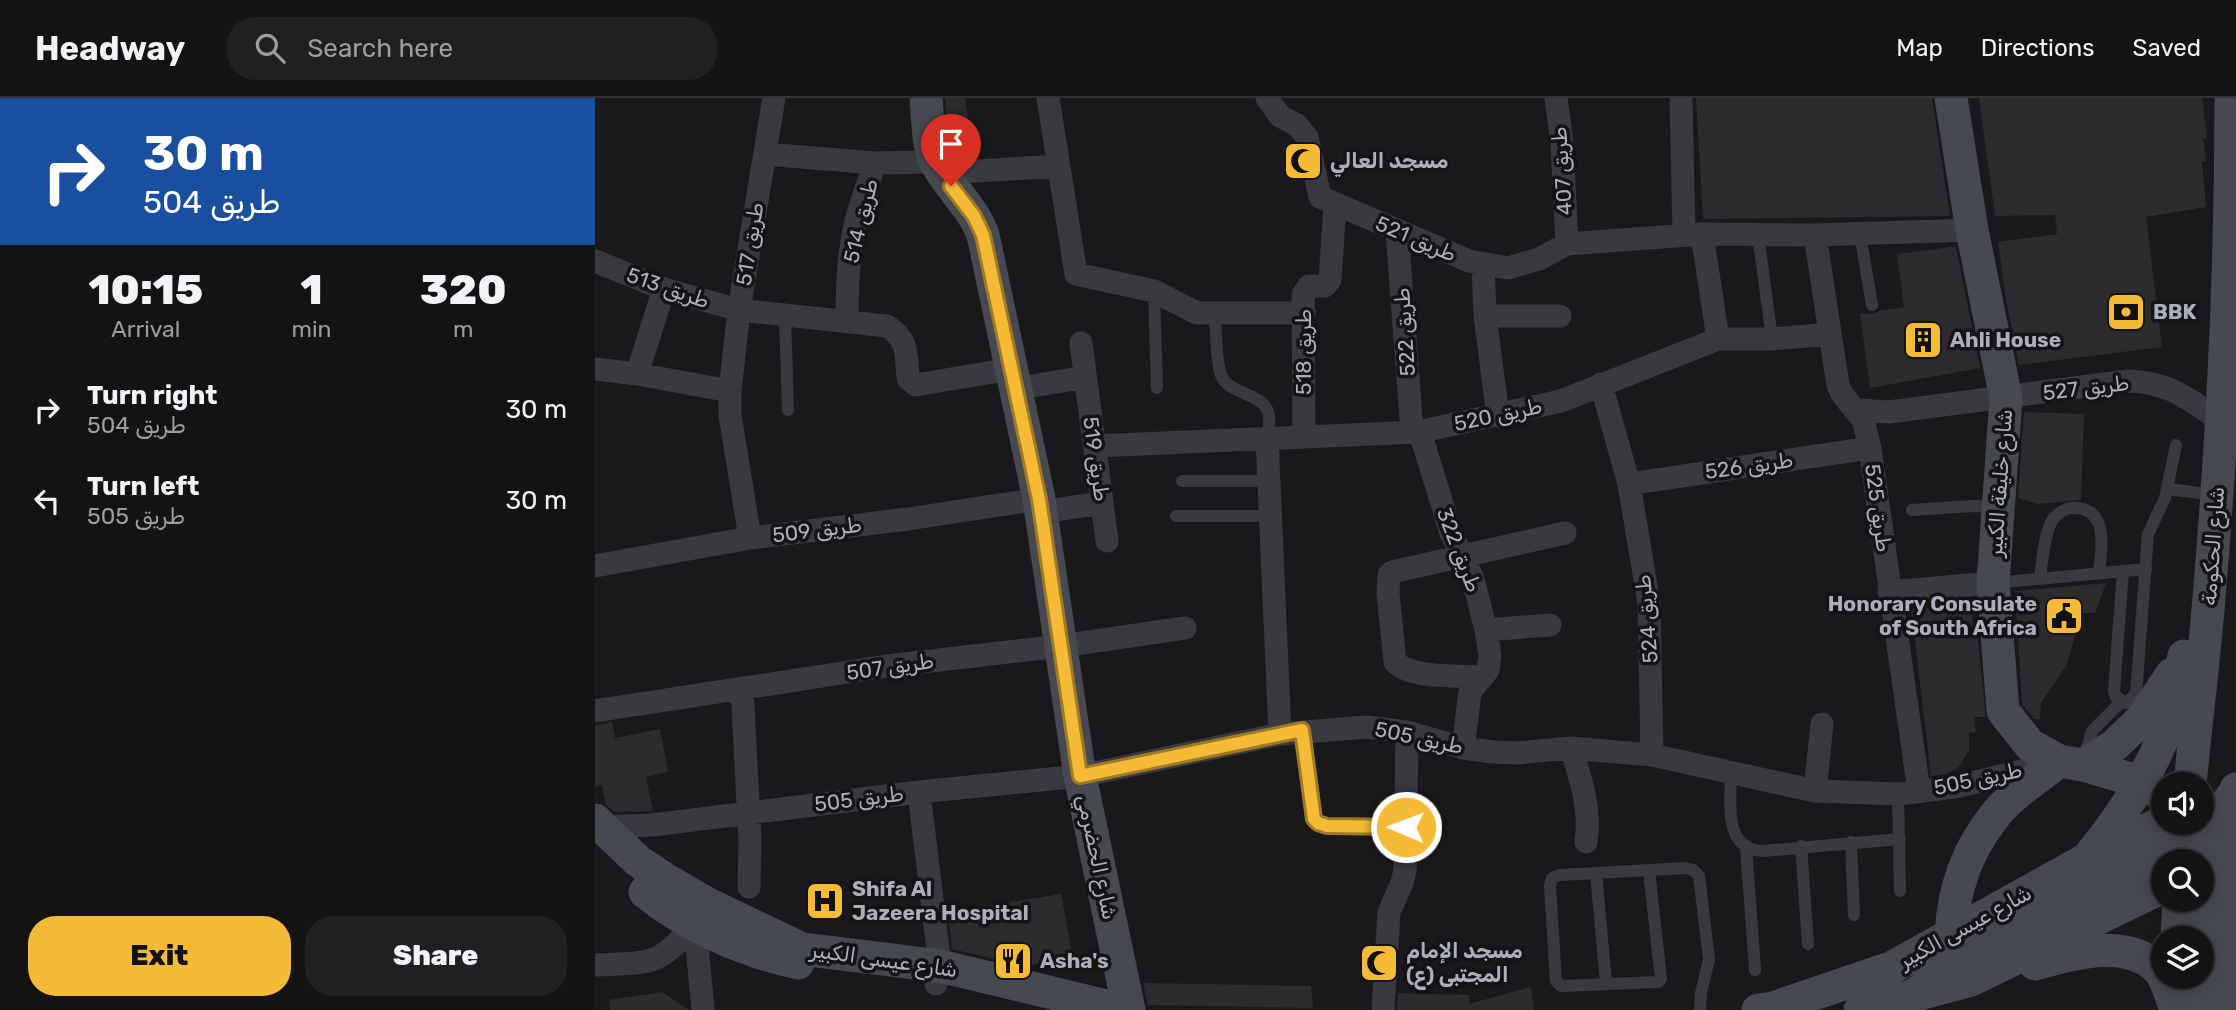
<!DOCTYPE html>
<html lang="en">
<head>
<meta charset="utf-8">
<style>
  body { margin:0; font-family:Rubik,"Noto Sans Arabic",sans-serif; background:#202022; color:#f1f3f6; height:100vh; display:flex; flex-direction:column; font-size:26px; white-space:nowrap }
  * { box-sizing:border-box; margin:0 }
  p { font-size:23px; color:#9d9ea0 }
  .icon { flex:none; width:38px; height:38px; fill:none; stroke:currentColor; stroke-width:2; stroke-linecap:round; stroke-linejoin:round }
  .map { position:relative; flex:1; overflow:hidden }
  .drawer { display:flex; flex-direction:column; background:#131314; width:595px }
  .drawer>* { flex:none }
  .banner { background:#1a4fa0; color:#fff; overflow:hidden }
  .controls { position:absolute; left:1556px; top:674px; display:grid; gap:14px }
  .controls a { display:grid; place-items:center; width:63px; height:63px; border-radius:50%; background:#131314; box-shadow:0 4px 18px #0003,0 0 0 2px #323234; font-size:35px }
  .pin { position:absolute; display:grid; place-items:center; width:60px; height:60px; color:#fff; margin:-72px -30px; border-radius:50% 50% 50% 0; rotate:-45deg; box-shadow:0 0 7px #0007 }
  .pin .icon { rotate:45deg }
  .me { position:absolute; width:77px; margin:-38px; rotate:271deg; stroke-linejoin:round; filter:drop-shadow(0 0 5px #0008) }
  .turn { display:flex; align-items:center; gap:24px; height:147px; padding:0 28px; font-size:32px }
  .turn .icon { width:91px; height:91px; stroke-width:2.5 }
  .turn b { display:block; font-size:49px; line-height:60px }
  .eta { display:flex; justify-content:space-evenly; align-items:center; height:119px; text-align:center }
  .eta b { font-size:42px; font-weight:800; line-height:49px }
  .action { display:flex; gap:14px; margin-top:auto; padding:14px 28px }
  .action a { flex:1; height:80px; border-radius:28px; background:#f5bb37; color:#111; font-size:28px; font-weight:800; line-height:80px; text-align:center }
  .action a+a { background:#202022; color:#f1f3f6 }
  ul { padding:0; list-style:none }
  li { display:flex; align-items:center; gap:21px; height:91px; padding:0 28px }
  li div { flex:1 }
  li b { display:block; font-size:26px }
  li em { font-style:normal }
  header { display:flex; align-items:center; gap:42px; box-sizing:border-box; height:98px; padding:0 35px; background:#131314; border-bottom:2px solid #323234 }
  header strong { font-size:33px }
  nav { display:flex; gap:38px; margin-inline-start:auto; font-size:24px }
  .search { width:490px; height:63px; background:#202022; display:flex; align-items:center; gap:18px; box-sizing:border-box; padding:0 24px; border-radius:28px; color:#9d9ea0; font-size:26px }
  main { display:flex; flex:1; min-height:0 }
  .map>svg:first-child { display:block }
  .building { fill:#2c2c2f }
  .lines { fill:none; stroke-linecap:round; stroke-linejoin:round }
  .lane { stroke:#393a40; stroke-width:12 }
  .street { stroke:#393a40; stroke-width:23 }
  .secondary { stroke:#474950; stroke-width:33 }
  .route-casing { stroke:#9f7a24; stroke-width:18 }
  .route { stroke:#f5bb37; stroke-width:12 }
  .labels { text-anchor:middle; stroke-width:7; stroke-linejoin:round; paint-order:stroke }
  .poi-label { font-size:21px; font-weight:bold; fill:#abafbb; stroke:#141316; text-anchor:start }
  .street-label { font-size:21px; fill:#abafbb; stroke:#141316 }
</style>
</head>
<body>
<header>
<strong>Headway</strong>
<div class="search"><svg class="icon" aria-label="search" viewBox="0 0 24 24"><circle cx="10" cy="10" r="6"/><path d="M15 15l6 6"/></svg>Search here</div>
<nav><a>Map</a><a>Directions</a><a>Saved</a></nav>
</header>
<main>
<section class="drawer">
<div class="banner">
<div class="turn"><svg class="icon" aria-label="right" viewBox="0 0 24 24"><path d="M7 20v-9h11M14 6l5 5-5 5"/></svg><div><b>30 m</b>طريق 504</div></div>
</div>
<div class="eta">
<div><b>10:15</b><p>Arrival</p></div>
<div><b>1</b><p>min</p></div>
<div><b>320</b><p>m</p></div>
</div>
<ul>
<li><svg class="icon" aria-label="right" viewBox="0 0 24 24"><path d="M7 20v-9h11M14 6l5 5-5 5"/></svg><div><b>Turn right</b><p>طريق 504</p></div><em>30 m</em></li>
<li><svg class="icon" aria-label="left" viewBox="0 0 24 24"><path d="M17 20v-9H6M10 6l-5 5 5 5"/></svg><div><b>Turn left</b><p>طريق 505</p></div><em>30 m</em></li>
</ul>
<div class="action"><a>Exit</a><a>Share</a></div>
</section>
<div class="map">
<svg width="1641" height="912" viewBox="0 0 1641 912">
  <rect width="100%" height="100%" fill="#19191b"/>
  <!-- building -->
  <path class="building" d="M350,0H370L378,59L361,60L358,56L353,39Z
    M1101,0H1337L1355,118L1108,121Z
    M1384,0H1607L1612,40H1608L1611,63H1607L1611,109L1551,119L1567,249L1424,267L1410,196L1403,144L1462,136L1460,117L1400,118Z
    M1357,149H1361L1385,270L1275,290L1265,215L1278,216L1284,213L1309,209L1302,156Z
    M1429,314L1489,316L1486,402L1443,406L1423,400Z
    M1511,485L1500,515H1481L1480,538L1471,568L1446,605L1445,621H1439L1427,606L1420,493Z
    M1375,503L1379,533H1382L1391,619H1379L1381,634L1374,635V652L1364,669L1352,676L1336,678L1316,508Z
    M17,624L20,640L65,631L73,674L51,679L58,713L20,714L11,707L7,687L0,689V627Z
    M466,796L478,860L428,868L357,851L353,814Z
    M548,885L716,888L718,910L553,907Z
    M936,889L939,912H802L803,895L874,897V906Z
    M67,894L94,912H15L14,902Z"/>
  <g class="lines">
    <!-- lane -->
    <path class="lane" d="M1163,136L1177,241
      M1265,136L1277,207
      M559,193L562,290
      M620,216C621,231 621,264 626,277C634,298 671,294 674,318C675,325 673,334 672,340
      M190,218L193,312
      M587,383H673
      M1572,391L1621,397
      M1317,412L1378,408L1403,409
      M581,418H675
      M1528,473L1519,593L1521,599L1531,605L1541,596L1553,436L1570,400L1581,347
      M1445,481C1447,465 1449,434 1458,421C1464,414 1473,409 1482,410C1515,413 1506,454 1504,475
      M1398,485L1551,471
      M707,632L719,721L723,725L732,728L811,729
      M1489,660L1497,633L1526,604
      M1136,674C1136,702 1127,752 1168,753L1305,741
      M1303,696L1305,793
      M1256,744L1259,817
      M1206,748L1213,846
      M1151,749L1160,872
      M1054,773L1066,881L1063,884L966,888L961,883L955,788L957,780L965,777L1090,770L1098,772L1104,778L1114,861L1106,895L1105,912
      M1001,775L1011,885"/>
    <!-- street -->
    <path class="street" d="M453,0L481,176L559,193L602,215H709
      M672,0L685,18L702,27L712,39L725,99L874,163L913,170L944,161L972,146L1107,136L1220,137L1377,132
      M961,0L967,45L972,146
      M1086,0L1089,137
      M170,56L280,65L340,64
      M349,75L464,68
      M802,133L817,334
      M1107,136L1123,241
      M1220,137L1243,287L1247,296L1268,322L1275,350L1324,693
      M0,163L69,191L144,212L292,228C314,242 311,256 313,280L321,287L415,271
      M888,167L890,218L903,318
      M890,218H965
      M252,223C252,189 253,156 261,123C266,103 274,84 280,65
      M486,245L512,443
      M0,271L42,276L135,293
      M42,276L69,191
      M1006,286L1034,386L1054,505L1057,657
      M420,291L490,279
      M1262,312L1294,314L1533,283C1575,284 1593,301 1626,323
      M823,334L829,347L856,435L878,481L891,532L895,558L893,572L875,594L868,650
      M709,337L708,197L714,188H730L735,182L740,107
      M672,340L685,636
      M500,348L823,334L966,303L1123,241H1177L1234,236
      M1034,386L1275,350
      M446,414L507,405
      M155,440L135,317V293L144,212L179,0
      M0,468L155,440L313,421L444,401
      M1294,494L1398,485
      M891,532L955,527
      M887,579C863,577 817,581 800,564L793,495L794,477L797,474L970,435
      M147,590L155,743L154,789
      M0,613L292,568L466,548L590,530
      M976,650C986,681 996,711 991,744
      M1220,693L1227,626
      M324,694L345,868L341,886
      M2,729L57,727L324,694L485,678L685,636L772,629L812,634L868,650L898,654L921,655L976,650L1057,657L1220,693L1303,696L1360,689L1451,667
      M100,826L108,912
      M0,867C55,864 62,870 100,826
      M788,912L794,814L807,785L810,772L812,634"/>
    <!-- secondary -->
    <path class="secondary" d="M331,0C333,19 332,47 341,65C354,89 379,111 388,137L444,401L485,678L534,912
      M1356,0L1377,132L1411,300L1398,485L1408,613L1435,647L1464,663L1488,667L1546,684L1568,697
      M1488,667L1520,647L1547,621L1577,576
      M1595,686C1601,624 1609,562 1614,500C1628,334 1636,167 1636,0
      M0,722L43,763L70,781L115,807L207,851L345,868L528,912
      M1598,724L1607,745L1609,771L1607,912
      M1496,756C1531,712 1562,665 1578,611C1583,594 1585,575 1589,558
      M50,794C94,829 149,853 203,865
      M1356,837C1358,795 1371,754 1398,720C1415,697 1442,681 1464,663
      M1582,840L1584,802
      M1440,866C1477,856 1532,839 1563,871C1571,879 1575,896 1579,906
      M1322,895L1371,857L1588,746L1620,721L1641,693
      M1163,912L1178,910L1298,869L1492,761L1568,724
      M1265,912L1376,882L1568,789
      M1635,912L1641,691"/>
  </g>
  <g class="lines">
    <defs>
      <path id="route" d="M356,88L379,118L388,137L444,401L485,678L707,632L719,721L723,725L732,728L811,729"/>
    </defs>
    <!-- route casing -->
    <use href="#route" class="route-casing"/>
    <!-- route -->
    <use href="#route" class="route"/>
  </g>
  <!-- icons -->
  <defs>
    <symbol id="mosque-square" viewBox="-11 -11 22 22"><rect x="-9" y="-9" width="18" height="18" rx="4" fill="#f5bb37" stroke="#141316"/><path d="M3.5-4.9A6 6 0 1 0 3.5 4.9A5 5 0 1 1 3.5-4.9Z" fill="#111"/></symbol>
    <symbol id="bank-square" viewBox="-11 -11 22 22"><rect x="-9" y="-9" width="18" height="18" rx="4" fill="#f5bb37" stroke="#141316"/><path d="M-6-4H6V4H-6ZM0-2.3a2.3 2.3 0 1 0 0 4.6a2.3 2.3 0 1 0 0-4.6Z" fill="#111"/></symbol>
    <symbol id="building-square" viewBox="-11 -11 22 22"><rect x="-9" y="-9" width="18" height="18" rx="4" fill="#f5bb37" stroke="#141316"/><path d="M-4-6H4V6H1V3H-1V6H-4ZM-2.5-4.3h1.7v1.8h-1.7ZM.8-4.3h1.7v1.8H.8ZM-2.5-1h1.7V.8h-1.7ZM.8-1h1.7V.8H.8Z" fill="#111"/></symbol>
    <symbol id="civic-square" viewBox="-11 -11 22 22"><rect x="-9" y="-9" width="18" height="18" rx="4" fill="#f5bb37" stroke="#141316"/><path d="M-.6-6.5H3V-4.5H.6V-3L4-1V1h2V6H-6V1h2V-1L-.6-3ZM-1.2 2.5V6h2.4V2.5Z" fill="#111"/></symbol>
    <symbol id="hospital-square" viewBox="-11 -11 22 22"><rect x="-9" y="-9" width="18" height="18" rx="4" fill="#f5bb37" stroke="#141316"/><path d="M-5-5h3v3.5h4V-5h3V5h-3V1.5h-4V5h-3Z" fill="#111"/></symbol>
    <symbol id="restaurant-square" viewBox="-11 -11 22 22"><rect x="-9" y="-9" width="18" height="18" rx="4" fill="#f5bb37" stroke="#141316"/><path d="M-5-6h1v4h1v-4h1v4h1v-4h1v5L-1.5 .5V6h-2V.5L-5-1ZM5-6V6H3V1.5H1.5Q1.5-4 5-6Z" fill="#111"/></symbol>
  </defs>
  <g fill-rule="evenodd">
    <use href="#mosque-square" x="686" y="41" width="44" height="44"/>
    <use href="#bank-square" x="1509" y="192" width="44" height="44"/>
    <use href="#building-square" x="1306" y="220" width="44" height="44"/>
    <use href="#civic-square" x="1447" y="496" width="44" height="44"/>
    <use href="#hospital-square" x="208" y="781" width="44" height="44"/>
    <use href="#restaurant-square" x="396" y="841" width="44" height="44"/>
    <use href="#mosque-square" x="762" y="843" width="44" height="44"/>
  </g>
  <g class="labels">
    <!-- poi labels -->
    <g class="poi-label">
      <text x="735" y="70">مسجد العالي</text>
      <text x="1558" y="221">BBK</text>
      <text x="1355" y="249">Ahli House</text>
      <text x="1442" y="513" text-anchor="end">Honorary Consulate<tspan x="1442" dy="24">of South Africa</tspan></text>
      <text x="257" y="798">Shifa Al<tspan x="257" dy="24">Jazeera Hospital</tspan></text>
      <text x="811" y="860">مسجد الإمام<tspan x="811" dy="24">المجتبى (ع)</tspan></text>
      <text x="445" y="870">Asha's</text>
    </g>
    <!-- street labels -->
    <g class="street-label">
      <text transform="translate(967 73) rotate(-94)" y="7">طريق 407</text>
      <text transform="translate(266 123) rotate(-76)" y="7">طريق 514</text>
      <text transform="translate(821 141) rotate(23)" y="7">طريق 521</text>
      <text transform="translate(155 146) rotate(-81)" y="7">طريق 517</text>
      <text transform="translate(73 190) rotate(19)" y="7">طريق 513</text>
      <text transform="translate(810 234) rotate(-94)" y="7">طريق 522</text>
      <text transform="translate(709 254) rotate(-90)" y="7">طريق 518</text>
      <text transform="translate(1491 290) rotate(-7)" y="7">طريق 527</text>
      <text transform="translate(903 317) rotate(-12)" y="7">طريق 520</text>
      <text transform="translate(501 361) rotate(82)" y="7">طريق 519</text>
      <text transform="translate(1154 368) rotate(-8)" y="7">طريق 526</text>
      <text transform="translate(1405 385) rotate(-86)" y="7">شارع خليفة الكبير</text>
      <text transform="translate(1283 410) rotate(82)" y="7">طريق 525</text>
      <text transform="translate(222 432) rotate(-7)" y="7">طريق 509</text>
      <text transform="translate(1618 448) rotate(-86)" y="7">شارع الحكومة</text>
      <text transform="translate(864 452) rotate(69)" y="7">طريق 322</text>
      <text transform="translate(1052 521) rotate(-95)" y="7">طريق 524</text>
      <text transform="translate(295 569) rotate(-8)" y="7">طريق 507</text>
      <text transform="translate(824 640) rotate(12)" y="7">طريق 505</text>
      <text transform="translate(1383 681) rotate(-12)" y="7">طريق 505</text>
      <text transform="translate(264 701) rotate(-7)" y="7">طريق 505</text>
      <text transform="translate(502 759) rotate(78)" y="7">شارع الحضرمي</text>
      <text transform="translate(1370 829) rotate(-29)" y="7">شارع عيسى الكبير</text>
      <text transform="translate(289 862) rotate(8)" y="7">شارع عيسى الكبير</text>
    </g>
  </g>
</svg>
<div class="controls">
<a><svg class="icon" aria-label="sound" viewBox="0 0 24 24"><path d="M4 9h4l5-4v14l-5-4H4zM17 9q2 3 0 6"/></svg></a>
<a><svg class="icon" aria-label="search" viewBox="0 0 24 24"><circle cx="10" cy="10" r="6"/><path d="M15 15l6 6"/></svg></a>
<a><svg class="icon" aria-label="layers" viewBox="0 0 24 24"><path d="M12 4l9 5-9 5-9-5zM3 14l9 5 9-5"/></svg></a>
</div>
<div class="pin" style="left:356px;top:88px;background:#d93025"><svg class="icon" aria-label="arrive" viewBox="0 0 24 24"><path d="M6 21V4h12l-3 4 3 4H6"/></svg></div>
<svg class="me" style="left:811px;top:729px" viewBox="-20 -20 40 40"><circle r="17" fill="#f5bb37" stroke="#fff" stroke-width="3"/><path d="M0-11L8 9 0 5-8 9z" fill="#fff"/></svg>
</div>
</main>
</body>
</html>
